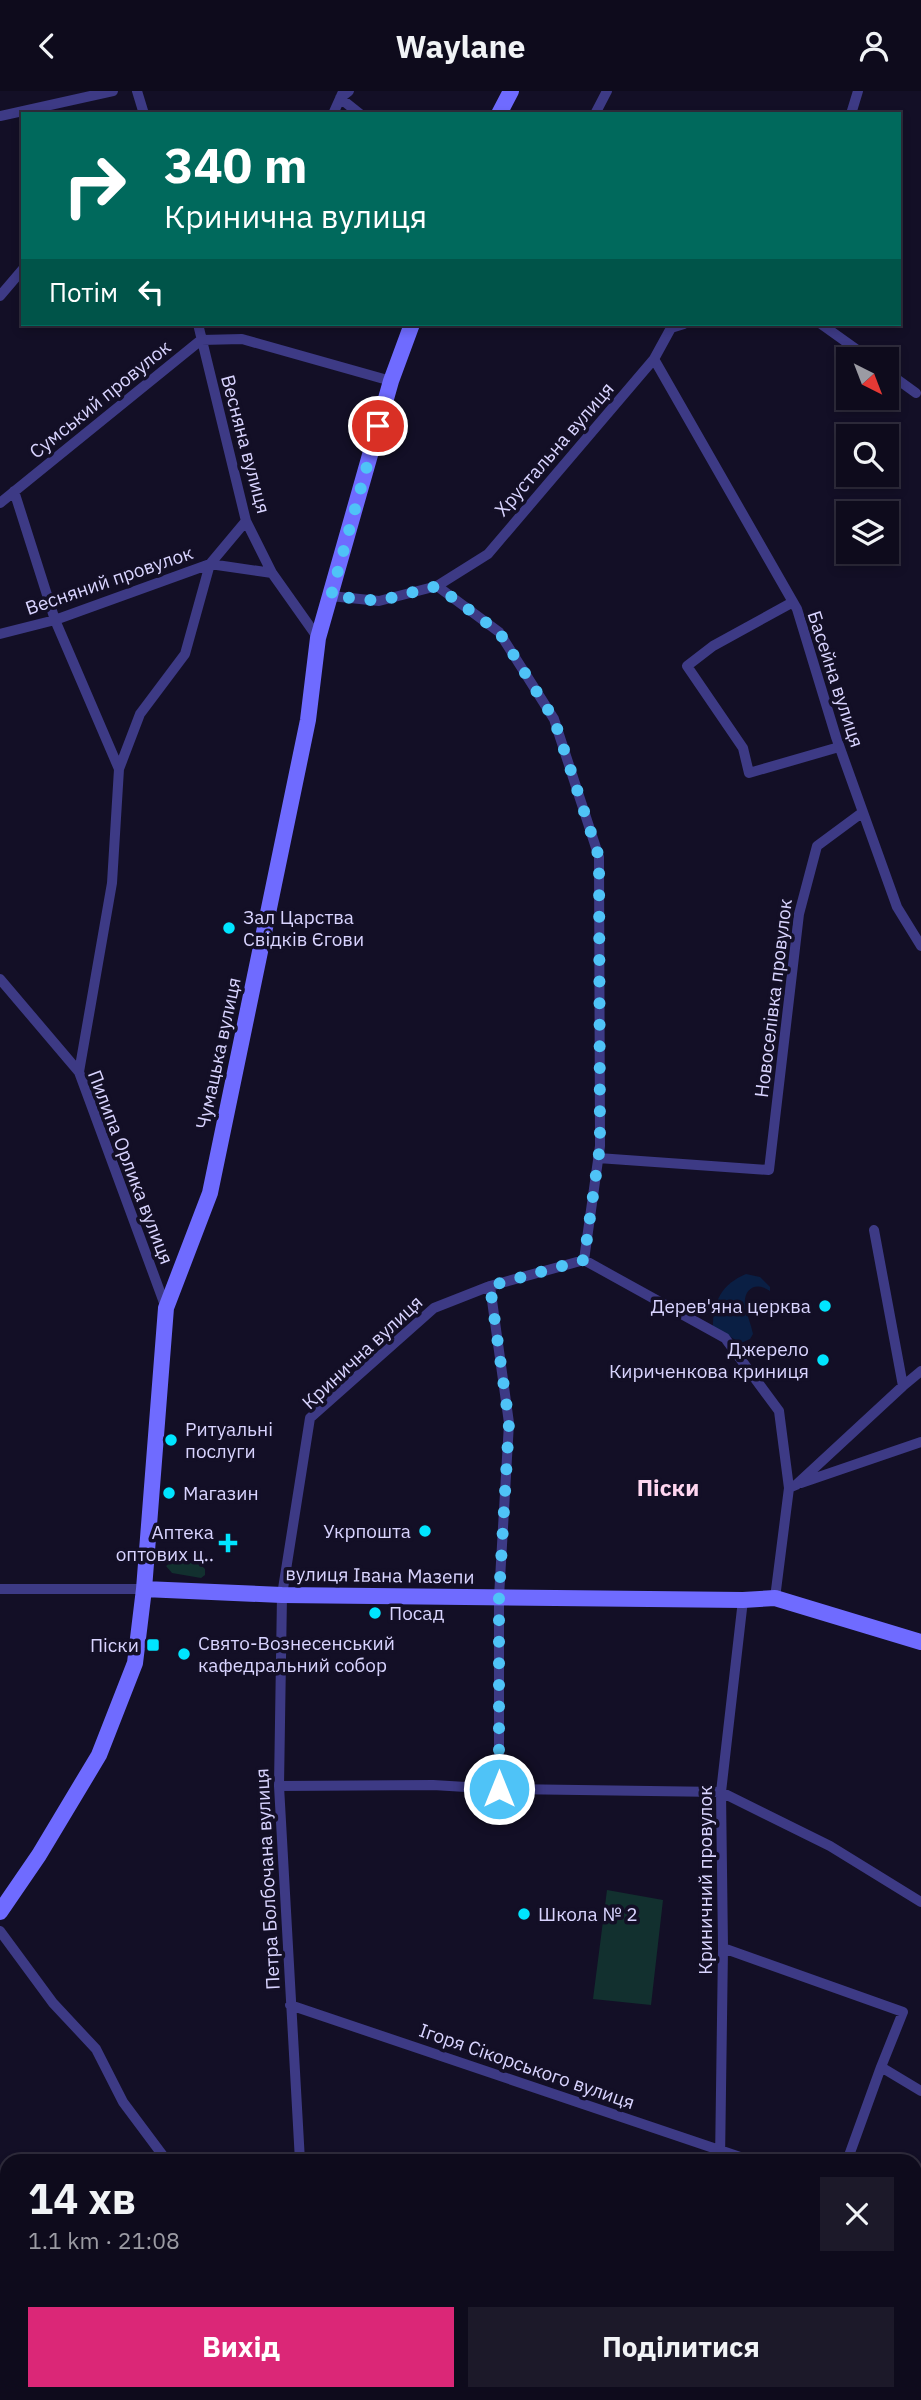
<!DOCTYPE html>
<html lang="uk">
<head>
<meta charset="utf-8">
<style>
  body { margin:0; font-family:"IBM Plex Sans",sans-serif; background:#1c1929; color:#f1f3f6; height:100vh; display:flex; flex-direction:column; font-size:26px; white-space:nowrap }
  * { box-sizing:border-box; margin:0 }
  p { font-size:23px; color:#9b9ba3 }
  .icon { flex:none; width:38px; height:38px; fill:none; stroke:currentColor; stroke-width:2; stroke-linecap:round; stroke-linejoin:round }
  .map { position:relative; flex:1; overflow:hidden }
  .panel { position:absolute; left:0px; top:2063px; width:922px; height:247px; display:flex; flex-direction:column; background:#0e0b1c; border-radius:21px 21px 0 0; box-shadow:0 4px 10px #0003,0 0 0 2px #2e2b3b }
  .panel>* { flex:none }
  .top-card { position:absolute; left:21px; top:21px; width:880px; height:214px; border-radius:0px; box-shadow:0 4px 10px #0003,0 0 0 2px #2e2b3b; background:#00695c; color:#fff; overflow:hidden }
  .needle { width:46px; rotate:138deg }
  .controls { position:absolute; left:836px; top:256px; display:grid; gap:14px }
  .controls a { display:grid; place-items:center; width:63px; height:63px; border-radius:0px; background:#0e0b1c; box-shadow:0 4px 10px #0003,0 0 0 2px #2e2b3b; font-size:35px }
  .pin { position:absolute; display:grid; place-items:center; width:60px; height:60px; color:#fff; margin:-30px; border:4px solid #fff; border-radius:50%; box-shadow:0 2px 7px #0007 }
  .me { position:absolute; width:77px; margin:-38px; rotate:0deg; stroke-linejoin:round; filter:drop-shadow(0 0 5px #0008) }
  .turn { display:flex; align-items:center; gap:24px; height:147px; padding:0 28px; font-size:32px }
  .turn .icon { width:91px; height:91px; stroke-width:2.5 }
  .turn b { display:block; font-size:49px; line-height:60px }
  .then { display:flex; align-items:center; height:66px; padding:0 28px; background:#0003; gap:14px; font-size:26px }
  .round { display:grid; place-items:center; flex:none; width:74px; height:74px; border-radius:0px; background:#1c1929 }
  .head { display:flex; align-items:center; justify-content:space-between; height:119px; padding:0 28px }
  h1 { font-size:42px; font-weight:700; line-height:52px }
  .button { display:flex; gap:14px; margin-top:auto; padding:14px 28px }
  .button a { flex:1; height:80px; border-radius:0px; background:#db2777; color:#fff; font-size:28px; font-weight:700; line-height:80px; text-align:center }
  .button a+a { background:#1c1929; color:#f1f3f6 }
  header { display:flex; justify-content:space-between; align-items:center; height:91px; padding:0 28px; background:#0e0b1c; font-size:32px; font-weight:700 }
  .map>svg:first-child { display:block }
  .green { fill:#12302f }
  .water { fill:#0a1f44 }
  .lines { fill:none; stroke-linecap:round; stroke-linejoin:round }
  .street { stroke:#3d3a85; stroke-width:10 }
  .secondary { stroke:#6f6bff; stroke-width:16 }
  .route { stroke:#4fc3f7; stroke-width:12; stroke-dasharray:0 21.6 }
  .poi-dot { fill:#00e5ff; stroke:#130f26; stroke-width:2.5 }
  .labels { text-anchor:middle; stroke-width:7; stroke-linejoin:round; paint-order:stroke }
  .street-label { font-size:19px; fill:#d9d4ff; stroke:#130f26 }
  .poi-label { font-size:19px; fill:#d9d4ff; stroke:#130f26; text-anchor:start }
  .quarter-label { font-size:23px; font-weight:bold; fill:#ffd6f0; stroke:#130f26 }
</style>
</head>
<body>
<header><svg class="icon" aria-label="back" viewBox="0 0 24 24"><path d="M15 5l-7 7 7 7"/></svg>Waylane<svg class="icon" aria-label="person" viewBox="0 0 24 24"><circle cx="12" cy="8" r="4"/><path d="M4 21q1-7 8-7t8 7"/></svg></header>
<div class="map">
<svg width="921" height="2309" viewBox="0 0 921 2309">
  <rect width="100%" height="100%" fill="#130f26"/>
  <!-- green -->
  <path class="green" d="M172,1470L200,1473L205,1478V1484L201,1487L172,1482L166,1475Z
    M607,1799L663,1809L651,1914L593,1908Z"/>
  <!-- water -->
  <path class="water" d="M746,1183L760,1186L770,1196V1200C756,1190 743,1198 745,1215C747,1224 751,1233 753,1243L750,1248L741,1252L713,1236C713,1210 722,1193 746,1183Z"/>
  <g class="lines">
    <!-- street -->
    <path class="street" d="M137,0L144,23
      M349,0L340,7L360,23
      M333,23L342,3
      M595,23L607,0
      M851,23L858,0
      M0,25L113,0
      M0,205L23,178
      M198,233L246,430L272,482L318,547
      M821,233L870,268
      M654,268L797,518L836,646L897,816L921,855
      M887,281L916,302
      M14,400L55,529L119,678L112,792L79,981
      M0,412L201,249L242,248L391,290
      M437,495L499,541L554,628L599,766L600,1055L584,1169
      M331,505L379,510L437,495L488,463L654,268L671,237L684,233
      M793,511L713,555L687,575L743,657L749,682L839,656
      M0,543L55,529L210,473L272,482
      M119,678L140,623L185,563L210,473L246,430
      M0,888L79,981L166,1217
      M598,1067L769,1079L799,823L817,755L863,721
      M874,1139L903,1295
      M490,1195L509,1332L499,1506V1698
      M801,1392L921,1351
      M789,1397L796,1394L903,1295L921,1280
      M0,1498H144
      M279,1695L433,1694L499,1698L721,1701L830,1755L921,1811
      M0,1840L53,1912L96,1958L123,2011L167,2070
      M723,1857L903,1921L881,1976L847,2070
      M290,1914L752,2070
      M881,1976L921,2000
      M300,2070L279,1695L282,1504L310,1327L434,1217L490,1195L584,1169L725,1247L779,1320L789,1397L775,1507
      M720,2070L723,1857L721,1701L743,1509
      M915,2137L921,2140
      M915,2207H921
      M188,2303L189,2309
      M687,2303L699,2309"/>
    <!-- secondary -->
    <path class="secondary" d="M499,23L511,0
      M144,1498L282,1504L743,1509L775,1507L921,1551
      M0,1821L39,1764L99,1664L135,1572L144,1498L166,1217L210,1102L308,629L318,547L391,290L412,233"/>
  </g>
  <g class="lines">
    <!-- route -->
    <path class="route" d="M378,335L331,505L379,510L437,495L499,541L554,628L599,766L600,1055L584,1169L490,1195L509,1332L499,1506V1698"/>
  </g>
  <!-- markers -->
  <g class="poi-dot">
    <circle cx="229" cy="837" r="7"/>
    <circle cx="825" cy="1215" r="7"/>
    <circle cx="823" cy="1269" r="7"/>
    <circle cx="171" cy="1349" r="7"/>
    <circle cx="169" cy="1402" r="7"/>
    <circle cx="425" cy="1440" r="7"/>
    <path d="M224.5 1441.5h7v7h7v7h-7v7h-7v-7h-7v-7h7z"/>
    <circle cx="375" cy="1522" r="7"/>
    <rect x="146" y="1547" width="14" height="14" rx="3.5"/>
    <circle cx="184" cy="1563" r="7"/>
    <circle cx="524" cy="1823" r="7"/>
  </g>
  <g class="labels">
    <!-- street labels -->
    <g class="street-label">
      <text transform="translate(100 308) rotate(-39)" y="7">Сумський провулок</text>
      <text transform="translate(246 353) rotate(75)" y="7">Весняна вулиця</text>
      <text transform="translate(554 358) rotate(-49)" y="7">Хрустальна вулиця</text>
      <text transform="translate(109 489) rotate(-19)" y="7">Весняний провулок</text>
      <text transform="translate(836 588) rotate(72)" y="7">Басейна вулиця</text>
      <text transform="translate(773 907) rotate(-83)" y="7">Новоселівка провулок</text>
      <text transform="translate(218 962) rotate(-78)" y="7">Чумацька вулиця</text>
      <text transform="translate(131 1076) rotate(69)" y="7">Пилипа Орлика вулиця</text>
      <text transform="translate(362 1261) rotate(-43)" y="7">Кринична вулиця</text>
      <text transform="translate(380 1484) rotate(1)" y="7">вулиця Івана Мазепи</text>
      <text transform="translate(267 1788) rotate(-93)" y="7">Петра Болбочана вулиця</text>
      <text transform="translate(705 1789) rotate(-90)" y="7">Криничний провулок</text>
      <text transform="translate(527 1975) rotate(19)" y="7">Ігоря Сікорського вулиця</text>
    </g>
    <!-- poi labels -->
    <g class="poi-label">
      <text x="243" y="833">Зал Царства<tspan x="243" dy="22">Свідків Єгови</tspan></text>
      <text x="811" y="1222" text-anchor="end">Дерев'яна церква</text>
      <text x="809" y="1265" text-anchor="end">Джерело<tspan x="809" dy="22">Кириченкова криниця</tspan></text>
      <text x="185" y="1345">Ритуальні<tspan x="185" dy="22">послуги</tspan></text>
      <text x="183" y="1409">Магазин</text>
      <text x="411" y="1447" text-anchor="end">Укрпошта</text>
      <text x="214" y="1448" text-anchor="end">Аптека<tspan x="214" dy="22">оптових ц‥</tspan></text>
      <text x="389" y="1529">Посад</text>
      <text x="198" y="1559">Свято-Вознесенський<tspan x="198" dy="22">кафедральний собор</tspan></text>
      <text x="139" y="1561" text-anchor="end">Піски</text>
      <text x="538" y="1830">Школа № 2</text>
    </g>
    <!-- quarter labels -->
    <g class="quarter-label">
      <text x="668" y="1405">Піски</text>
    </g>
  </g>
</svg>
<div class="controls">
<a><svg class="needle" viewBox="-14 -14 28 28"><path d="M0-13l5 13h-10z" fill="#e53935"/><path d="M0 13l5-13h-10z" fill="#9b9ba3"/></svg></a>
<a><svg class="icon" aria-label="search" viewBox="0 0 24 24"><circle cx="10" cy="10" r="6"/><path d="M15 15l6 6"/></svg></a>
<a><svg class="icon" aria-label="layers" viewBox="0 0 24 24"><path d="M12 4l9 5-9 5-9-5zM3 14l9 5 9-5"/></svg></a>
</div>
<div class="pin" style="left:378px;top:335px;background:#d93025"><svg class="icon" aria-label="arrive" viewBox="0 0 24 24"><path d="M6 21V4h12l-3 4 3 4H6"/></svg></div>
<svg class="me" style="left:499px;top:1698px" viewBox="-20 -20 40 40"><circle r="17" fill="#4fc3f7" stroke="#fff" stroke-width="3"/><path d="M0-11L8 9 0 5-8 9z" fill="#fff"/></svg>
<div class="top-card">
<div class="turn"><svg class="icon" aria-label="right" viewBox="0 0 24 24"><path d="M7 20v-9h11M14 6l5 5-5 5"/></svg><div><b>340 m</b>Кринична вулиця</div></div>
<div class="then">Потім<svg class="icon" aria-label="left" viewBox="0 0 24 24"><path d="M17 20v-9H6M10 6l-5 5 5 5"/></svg></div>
</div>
<section class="panel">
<div class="head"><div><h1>14 хв</h1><p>1.1 km · 21:08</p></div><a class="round"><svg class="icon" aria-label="close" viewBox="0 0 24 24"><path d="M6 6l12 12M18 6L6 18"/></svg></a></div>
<div class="button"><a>Вихід</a><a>Поділитися</a></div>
</section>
</div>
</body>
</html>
